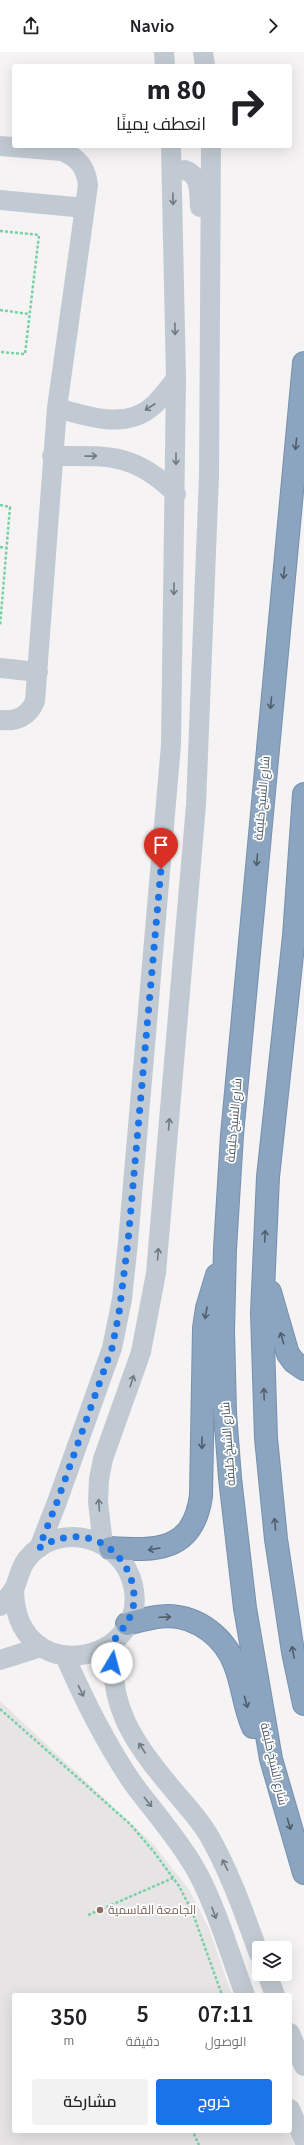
<!DOCTYPE html>
<html lang="ar">
<head>
<meta charset="utf-8">
<style>
  body { margin:0; font-family:"Source Sans 3",Cairo,sans-serif; background:#f2f2f2; color:#202124; direction:rtl; height:100vh; display:flex; flex-direction:column; font-size:15px; white-space:nowrap }
  * { box-sizing:border-box; margin:0 }
  p { font-size:13px; color:#757577 }
  .icon { flex:none; width:22px; height:22px; fill:none; stroke:currentColor; stroke-width:2; stroke-linecap:round; stroke-linejoin:round }
  .map { position:relative; flex:1; overflow:hidden; direction:ltr }
  .sheet { position:absolute; left:12px; top:1941px; width:280px; height:140px; display:flex; flex-direction:column; background:#fff; border-radius:4px; box-shadow:0 4px 16px #0002; direction:rtl }
  .sheet>* { flex:none }
  .hud { position:absolute; left:12px; top:12px; width:280px; height:84px; border-radius:4px; box-shadow:0 4px 16px #0002; direction:rtl; background:#fff; color:#202124; overflow:hidden }
  .controls { position:absolute; left:252px; top:1889px; display:grid; gap:8px }
  .controls a { display:grid; place-items:center; width:40px; height:40px; border-radius:4px; background:#fff; box-shadow:0 4px 16px #0002; font-size:20px }
  .pin { position:absolute; display:grid; place-items:center; width:34px; height:34px; color:#fff; margin:-41px -17px; border-radius:50% 50% 50% 0; rotate:-45deg; box-shadow:0 0 4px #0007 }
  .pin .icon { rotate:45deg }
  .me { position:absolute; width:44px; margin:-22px; rotate:8deg; stroke-linejoin:round; filter:drop-shadow(0 0 3px #0008) }
  .turn { display:flex; align-items:center; gap:14px; height:84px; padding:0 20px; font-size:18px }
  .turn .icon { width:52px; height:52px; stroke-width:2.5 }
  .turn b { display:block; font-size:28px; line-height:34px }
  .eta { display:flex; justify-content:space-evenly; align-items:center; height:68px; text-align:center }
  .eta b { font-size:24px; font-weight:600; line-height:28px }
  .cta { display:flex; gap:8px; margin-top:auto; padding:8px 20px }
  .cta a { flex:1; height:46px; border-radius:4px; background:#1a73e8; color:#fff; font-size:16px; font-weight:600; line-height:46px; text-align:center }
  .cta a+a { background:#f2f2f2; color:#202124 }
  header { display:flex; justify-content:space-between; align-items:center; height:52px; padding:0 20px; background:#fff; font-size:18px; font-weight:600 }
  .map>svg:first-child { display:block }
  .education { fill:#e6e4e5 }
  .lines { fill:none; stroke-linecap:round; stroke-linejoin:round }
  .highway-casing { stroke:#7690ad; stroke-width:24 }
  .path { stroke:#7ad0a6; stroke-width:2.5; stroke-dasharray:3 2; stroke-linecap:butt }
  .minor { stroke:#c1cad2; stroke-width:20 }
  .highway { stroke:#8ba5c1; stroke-width:22 }
  .oneway { stroke:#6e7983 }
  .oneway2 { stroke:#505e6b }
  .route { stroke:#1a73e8; stroke-width:7; stroke-dasharray:0 12.6 }
  .education-dot { fill:#8d6e63; stroke:#fff; stroke-width:1.5 }
  .labels { text-anchor:middle; stroke-width:3.5; stroke-linejoin:round; paint-order:stroke }
  .street-label { font-size:12px; fill:#4a5661; stroke:#fff }
  .education-label { font-size:12px; fill:#785e54; stroke:#fff; text-anchor:start }
</style>
</head>
<body>
<header><svg class="icon" aria-label="forward" viewBox="0 0 24 24"><path d="M9 5l7 7-7 7"/></svg>Navio<svg class="icon" aria-label="share" viewBox="0 0 24 24"><path d="M12 15V3M7 8l5-5 5 5M5 13v7h14v-7"/></svg></header>
<div class="map">
<svg width="304" height="2093" viewBox="0 0 304 2093">
  <rect width="100%" height="100%" fill="#f5f3f3"/>
  <!-- education -->
  <path class="education" d="M0,1649L154,1793L190,1839L209,1877L232,1943H14V2079H289L295,2093H0Z"/>
  <g class="lines">
    <defs>
      <path id="highway" d="M304,311L232,1083L225,1197L223,1279L225,1361L230,1426L245,1556L271,1707L304,1821
        M304,742L294,884L268,1125L262,1261L266,1386L276,1487L293,1600L304,1652
        M270,1240L288,1302L294,1310L304,1317
        M110,1496C156,1499 193,1500 201,1444L204,1276L207,1256L217,1223
        M127,1572C141,1568 155,1564 169,1564C199,1565 225,1586 235,1613C243,1633 244,1655 253,1675"/>
    </defs>
    <!-- highway casing -->
    <use href="#highway" class="highway-casing"/>
    <!-- path -->
    <path class="path" d="M0,179L39,183L25,302L0,300
      M0,258L29,262
      M0,453L10,455L0,574
      M0,495L7,496
      M0,1657L130,1772L154,1800L179,1834L192,1859L222,1943
      M88,1863L173,1826
      M196,2079L193,2080L199,2093"/>
    <!-- minor -->
    <path class="minor" d="M164,0L165,14
      M203,0L205,14
      M0,94L62,99C79,106 86,116 88,133L57,356L35,649C29,664 17,670 0,668
      M173,120L185,118C201,123 199,141 200,155
      M0,148L85,156
      M57,356C88,364 126,379 154,353C162,345 169,336 176,327
      M52,404C107,404 134,400 176,442
      M0,616L38,620
      M103,1492L98,1450L99,1427L103,1407L141,1300L156,1221L196,753L209,424L211,94
      M39,1496L57,1450L112,1296L122,1247L128,1190L171,693L176,327L171,94
      M0,1554C5,1548 12,1541 15,1535C19,1525 20,1516 27,1507C59,1467 122,1485 133,1533C151,1612 14,1640 14,1536
      M115,1589C106,1651 132,1688 170,1734C183,1750 197,1764 208,1782C230,1820 244,1861 259,1902
      M65,1604C84,1648 105,1690 132,1730C154,1760 178,1786 196,1818C217,1856 230,1903 245,1943
      M0,1608L41,1595
      M267,1922L275,1943
      M290,1981L304,2014
      M290,2057L304,2088"/>
    <!-- highway -->
    <use href="#highway" class="highway"/>
  </g>
  <!-- one-way arrows -->
  <defs><path id="oneway-shaft" d="M-6 0H5M1.5-3L5.5 0L1.5 3" fill="none" stroke-width="1.6" stroke-linecap="round" stroke-linejoin="round"/></defs>
  <g class="oneway">
    <use href="#oneway-shaft" transform="translate(173 147) rotate(89)"/>
    <use href="#oneway-shaft" transform="translate(175 277) rotate(89)"/>
    <use href="#oneway-shaft" transform="translate(150 355) rotate(147)"/>
    <use href="#oneway-shaft" transform="translate(91 404) rotate(-1)"/>
    <use href="#oneway-shaft" transform="translate(176 407) rotate(90)"/>
    <use href="#oneway-shaft" transform="translate(174 537) rotate(91)"/>
    <use href="#oneway-shaft" transform="translate(169 1072) rotate(-85)"/>
    <use href="#oneway-shaft" transform="translate(158 1202) rotate(-86)"/>
    <use href="#oneway-shaft" transform="translate(132 1329) rotate(-72)"/>
    <use href="#oneway-shaft" transform="translate(99 1453) rotate(-94)"/>
    <use href="#oneway-shaft" transform="translate(81 1639) rotate(64)"/>
    <use href="#oneway-shaft" transform="translate(142 1696) rotate(-123)"/>
    <use href="#oneway-shaft" transform="translate(148 1750) rotate(51)"/>
    <use href="#oneway-shaft" transform="translate(225 1813) rotate(-116)"/>
    <use href="#oneway-shaft" transform="translate(214 1861) rotate(70)"/>
  </g>
  <g class="oneway2">
    <use href="#oneway-shaft" transform="translate(296 392) rotate(96)"/>
    <use href="#oneway-shaft" transform="translate(284 521) rotate(96)"/>
    <use href="#oneway-shaft" transform="translate(271 651) rotate(95)"/>
    <use href="#oneway-shaft" transform="translate(257 808) rotate(95)"/>
    <use href="#oneway-shaft" transform="translate(265 1184) rotate(-87)"/>
    <use href="#oneway-shaft" transform="translate(206 1261) rotate(100)"/>
    <use href="#oneway-shaft" transform="translate(282 1286) rotate(-106)"/>
    <use href="#oneway-shaft" transform="translate(264 1342) rotate(-92)"/>
    <use href="#oneway-shaft" transform="translate(202 1391) rotate(91)"/>
    <use href="#oneway-shaft" transform="translate(275 1472) rotate(-96)"/>
    <use href="#oneway-shaft" transform="translate(154 1497) rotate(170)"/>
    <use href="#oneway-shaft" transform="translate(165 1565) rotate(-2)"/>
    <use href="#oneway-shaft" transform="translate(293 1600) rotate(-101)"/>
    <use href="#oneway-shaft" transform="translate(246 1650) rotate(75)"/>
    <use href="#oneway-shaft" transform="translate(289 1772) rotate(74)"/>
  </g>
  <g class="lines">
    <!-- route -->
    <path class="route" d="M112,1611C112,1604 112,1593 115,1587C122,1577 130,1569 133,1556C140,1519 109,1481 70,1485C58,1486 49,1490 39,1496L57,1450L112,1296L119,1261L128,1190L161,817"/>
  </g>
  <!-- markers -->
  <circle class="education-dot" cx="100" cy="1858" r="4"/>
  <g class="labels">
    <!-- street labels -->
    <g class="street-label">
      <text transform="translate(262 746) rotate(-85)" y="4">شارع الشيخ خليفة</text>
      <text transform="translate(234 1068) rotate(-85)" y="4">شارع الشيخ خليفة</text>
      <text transform="translate(228 1392) rotate(-94)" y="4">شارع الشيخ خليفة</text>
      <text transform="translate(274 1712) rotate(77)" y="4">شارع الشيخ خليفة</text>
    </g>
    <!-- education labels -->
    <g class="education-label">
      <text x="108" y="1862">الجامعة القاسمية</text>
    </g>
  </g>
</svg>
<div class="controls">
<a><svg class="icon" aria-label="layers" viewBox="0 0 24 24"><path d="M12 4l9 5-9 5-9-5zM3 14l9 5 9-5"/></svg></a>
</div>
<div class="pin" style="left:161px;top:817px;background:#d93025"><svg class="icon" aria-label="arrive" viewBox="0 0 24 24"><path d="M6 21V4h12l-3 4 3 4H6"/></svg></div>
<svg class="me" style="left:112px;top:1611px" viewBox="-20 -20 40 40"><circle r="19" fill="#fff"/><path d="M0-13L10 11 0 6-10 11z" fill="#1a73e8"/></svg>
<div class="hud">
<div class="turn"><svg class="icon" aria-label="right" viewBox="0 0 24 24"><path d="M7 20v-9h11M14 6l5 5-5 5"/></svg><div><b>80 m</b>انعطف يمينًا</div></div>
</div>
<section class="sheet">
<div class="eta">
<div><b>07:11</b><p>الوصول</p></div>
<div><b>5</b><p>دقيقة</p></div>
<div><b>350</b><p>m</p></div>
</div>
<div class="cta"><a>خروج</a><a>مشاركة</a></div>
</section>
</div>
</body>
</html>
